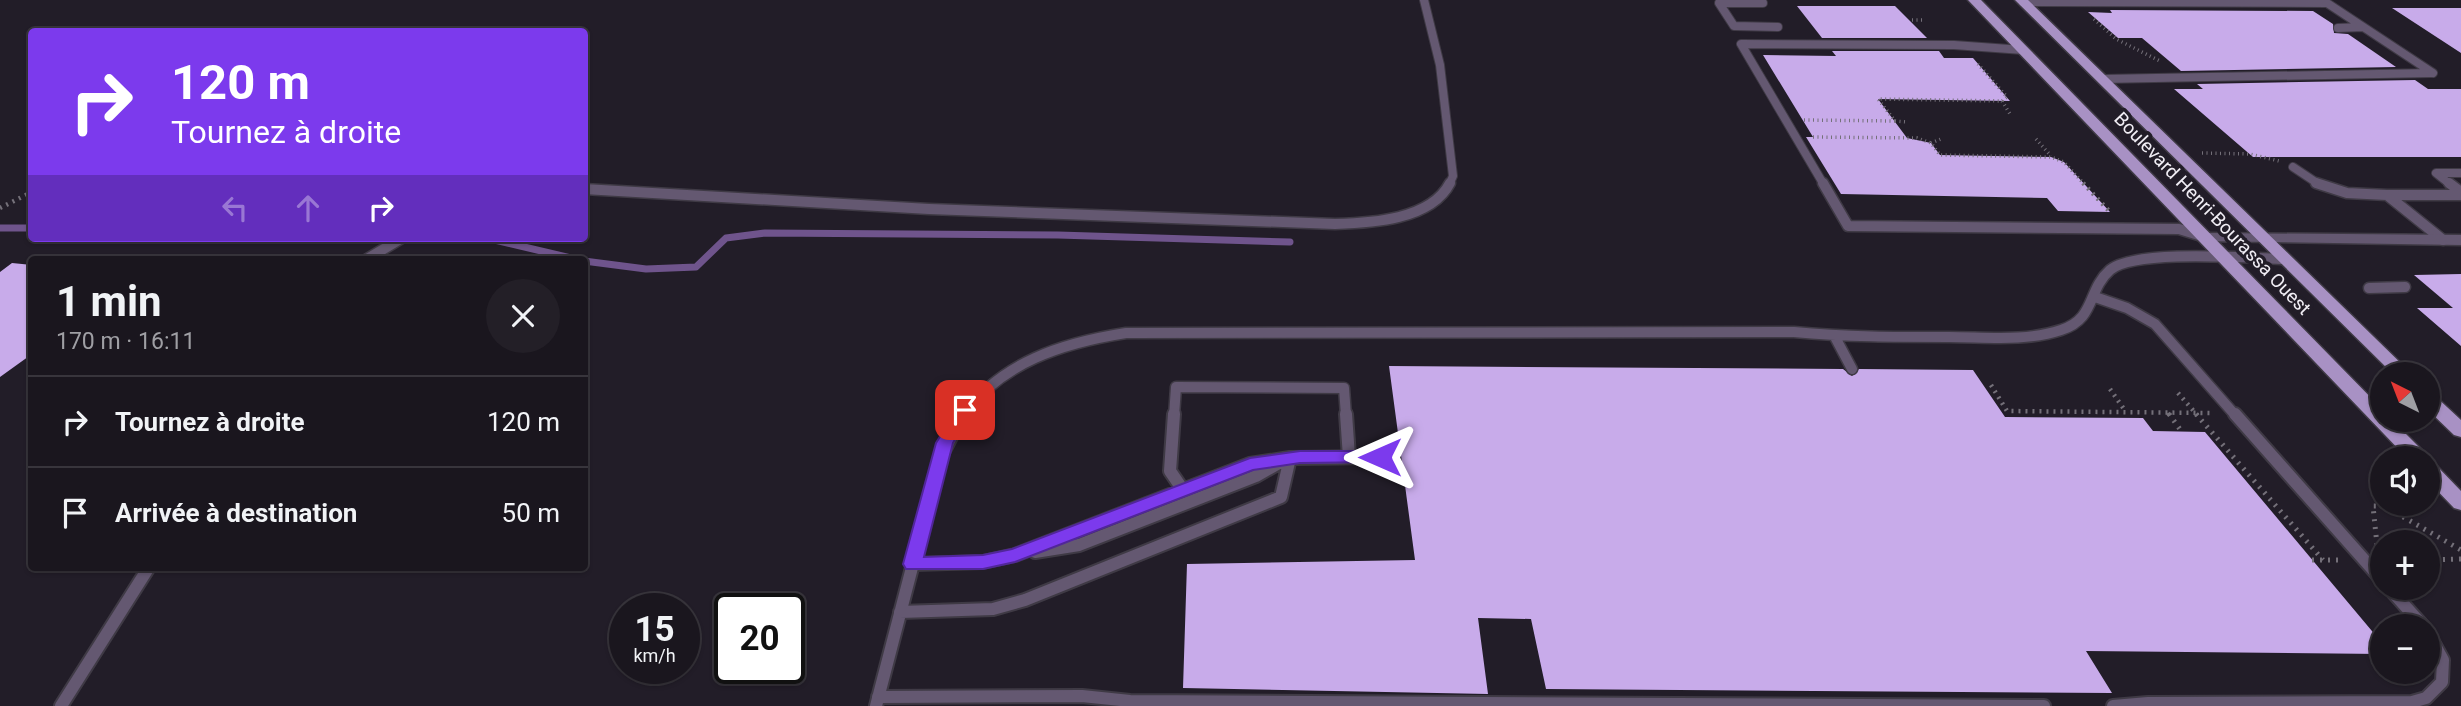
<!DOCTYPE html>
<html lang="fr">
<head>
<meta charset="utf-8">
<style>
  body { margin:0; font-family:Roboto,sans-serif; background:#231f27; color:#f1f3f6; height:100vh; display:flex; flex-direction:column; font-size:26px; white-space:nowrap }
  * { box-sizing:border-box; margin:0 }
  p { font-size:23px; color:#9f9fa4 }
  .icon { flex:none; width:38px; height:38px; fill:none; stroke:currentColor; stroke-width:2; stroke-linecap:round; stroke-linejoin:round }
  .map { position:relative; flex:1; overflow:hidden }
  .side { position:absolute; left:28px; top:256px; width:560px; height:315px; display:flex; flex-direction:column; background:#1a161e; border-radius:7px; box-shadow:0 2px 5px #0004,0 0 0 2px #38353c }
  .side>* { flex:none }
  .banner { position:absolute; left:28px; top:28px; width:560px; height:214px; border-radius:7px; box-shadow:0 2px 5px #0004,0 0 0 2px #38353c; background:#7c3aed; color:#fff; overflow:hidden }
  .needle { width:46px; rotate:318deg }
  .controls { position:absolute; left:2370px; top:362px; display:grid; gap:14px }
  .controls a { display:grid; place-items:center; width:70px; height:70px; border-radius:50%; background:#1a161e; box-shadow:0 2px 5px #0004,0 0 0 2px #38353c; font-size:35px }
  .speed { position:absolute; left:609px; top:593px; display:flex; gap:14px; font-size:35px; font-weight:700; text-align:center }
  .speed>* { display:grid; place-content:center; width:91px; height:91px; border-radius:50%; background:#1a161e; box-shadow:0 2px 5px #0004,0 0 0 2px #38353c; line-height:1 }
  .speed small { font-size:18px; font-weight:400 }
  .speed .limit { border:4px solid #111; border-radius:10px; background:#fff; color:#111 }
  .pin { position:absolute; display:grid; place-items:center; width:60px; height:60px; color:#fff; margin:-30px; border-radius:14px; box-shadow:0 4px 10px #0006 }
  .me { position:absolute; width:77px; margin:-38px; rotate:270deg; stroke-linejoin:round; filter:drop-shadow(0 0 5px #0008) }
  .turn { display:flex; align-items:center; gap:24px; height:147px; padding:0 28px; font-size:32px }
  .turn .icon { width:91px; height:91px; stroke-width:2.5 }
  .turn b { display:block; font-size:49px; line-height:60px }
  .lanes { display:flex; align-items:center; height:66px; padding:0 28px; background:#0003; justify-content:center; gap:35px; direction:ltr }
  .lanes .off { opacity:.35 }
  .round { display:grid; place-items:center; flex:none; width:74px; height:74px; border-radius:37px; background:#231f27 }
  .headline { display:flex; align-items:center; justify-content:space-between; height:119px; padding:0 28px }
  h1 { font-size:42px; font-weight:700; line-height:52px }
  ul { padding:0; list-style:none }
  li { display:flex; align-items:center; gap:21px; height:91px; padding:0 28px; border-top:2px solid #38353c }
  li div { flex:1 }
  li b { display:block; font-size:26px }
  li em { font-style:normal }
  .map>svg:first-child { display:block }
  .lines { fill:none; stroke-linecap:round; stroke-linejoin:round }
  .stream { stroke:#6f548c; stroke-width:7 }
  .building { fill:#c8abea }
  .service-far2-casing { stroke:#3f3a45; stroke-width:10 }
  .service-far1-casing { stroke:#3f3a45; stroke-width:13 }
  .service-casing { stroke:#3f3a45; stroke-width:16 }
  .minor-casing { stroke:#3f3a45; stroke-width:3 }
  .primary-casing { stroke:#3f3a45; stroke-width:3 }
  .path-far2 { stroke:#747079; stroke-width:3.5; stroke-dasharray:1 3.5; stroke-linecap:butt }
  .path-far1 { stroke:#747079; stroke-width:4.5; stroke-dasharray:2 5; stroke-linecap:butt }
  .path { stroke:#747079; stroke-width:5; stroke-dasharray:2 6; stroke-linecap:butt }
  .service-far2 { stroke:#645871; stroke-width:8 }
  .service-far1 { stroke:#645871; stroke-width:10 }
  .service { stroke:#645871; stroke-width:12 }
  .minor { fill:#645871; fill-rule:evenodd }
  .primary { fill:#a891c4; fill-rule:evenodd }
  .route { fill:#7c3aed; stroke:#51269a; stroke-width:2 }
  .labels { text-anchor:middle; stroke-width:7; stroke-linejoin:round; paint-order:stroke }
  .street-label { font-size:19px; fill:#f1eef5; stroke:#221d28 }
</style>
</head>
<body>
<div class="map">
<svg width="2461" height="706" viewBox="0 0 2461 706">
  <rect width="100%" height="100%" fill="#221d28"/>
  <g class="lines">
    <!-- stream -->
    <path class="stream" d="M0,228H32
      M486,238L575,259
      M584,261L646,269L696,267L726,238L765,233L1058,235L1290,242"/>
  </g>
  <!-- building -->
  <path class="building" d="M1797,6H1895L1927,38H1822Z
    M2392,8H2461V53Z
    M2110,10L2313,11L2333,24L2334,33L2348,34L2396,67L2181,71L2142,38H2118L2088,12L2112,13Z
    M1832,51H1939L1944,58H1973L2010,101L1878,99L1907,138L1931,143L1940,155L2051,157L2064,162L2110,212L2058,211L2047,198L1841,194L1806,137H1813L1763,55L1836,56Z
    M2415,80L2428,89H2461V157H2253L2174,89H2203L2197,84Z
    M12,263L32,265V354L0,377V272Z
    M2461,274V346L2417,308H2453L2414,275Z
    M1389,366L1843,369L1852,376L1859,369L1973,370L2005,417L2143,418L2153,431L2205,432L2382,643V654L2086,651L2112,693L1546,689L1531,619L1478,618L1488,694L1183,688L1187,564L1415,560Z"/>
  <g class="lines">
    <defs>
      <path id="service-far2" d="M1424,0L1440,65L1453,176L1449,185
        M2023,2L2327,3L2433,73
        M1763,3H1719L1734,26L1778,27
        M2338,28L2363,27
        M2102,79L2431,73
        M2293,167L2320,185
        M1824,185L1741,44L1954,45L2023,50
        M2451,185L2436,173H2461"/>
      <path id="service-far1" d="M1823,183L1848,226L2179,229L2205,237
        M2316,183L2347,193L2387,195
        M2449,183L2461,192
        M584,189L929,209L1335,224C1371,223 1431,220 1450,183
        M2443,240L2387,195H2461
        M367,259L402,238
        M2369,288L2405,287
        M2095,297L2127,308L2155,324L2236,416
        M1835,337L1852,369
        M962,416C1002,362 1062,343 1126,333L1794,332C1846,337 1897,337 1949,337C1986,337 2025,342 2061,330C2096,319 2087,290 2110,270C2135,249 2248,258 2284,259
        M1174,416L1176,387L1344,388L1346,416"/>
      <path id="service" d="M1174,414L1170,471L1183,490
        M1346,414L1349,457
        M2235,414L2382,580
        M1035,552L1079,545L1256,476L1284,460
        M913,564L983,562L1015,555L1250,464L1290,458L1380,457
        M2389,588L2423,626
        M900,612L993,609L1025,600L1281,497L1290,458
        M878,697L1082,696L1130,701L2044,706
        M61,706L149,567
        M876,706L941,456L963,414
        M2113,706L2148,703L2412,702L2426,698L2442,682L2443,660L2427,631"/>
      <path id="minor" d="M2207,233L2461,235V245L2201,241L2199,238L2201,235Z"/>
      <path id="primary" d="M1968,0H1981L2382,409V420H2392L2425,453L2428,458L2427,459L2407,458Z
        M2015,0H2028L2412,374H2393Z
        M2427,392L2433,394L2461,420V437L2454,435L2427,409Z
        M2427,461L2434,463L2461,491V510L2454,508L2427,480Z"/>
    </defs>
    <!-- service-far2 casing -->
    <use href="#service-far2" class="service-far2-casing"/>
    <!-- service-far1 casing -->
    <use href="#service-far1" class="service-far1-casing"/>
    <!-- service casing -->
    <use href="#service" class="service-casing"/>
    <!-- minor casing -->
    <use href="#minor" class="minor-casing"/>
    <!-- primary casing -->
    <use href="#primary" class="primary-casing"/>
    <!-- path-far2 -->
    <path class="path-far2" d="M2094,19L2116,39L2160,61
      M1912,20H1923
      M2002,101L2010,114
      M1804,120L1895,121L1878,99L2002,101L2007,97L1978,64
      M1895,121L1907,122
      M1813,137L1917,138L1931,143L1940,155L2051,157L2064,162L2085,185
      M2036,139L2051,156
      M1931,143L1941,139
      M2202,153L2250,154L2279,161"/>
    <!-- path-far1 -->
    <path class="path-far1" d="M2083,183L2110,212
      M0,208L32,192
      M1991,385L2007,411L2213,413
      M2110,389L2126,412
      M2178,393L2198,416
      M2168,413L2170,416"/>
    <!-- path -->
    <path class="path" d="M2169,414L2182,432
      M2196,414L2323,560
      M2377,545L2373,506H2384L2461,550
      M2312,560H2340
      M2427,560L2461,559"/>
    <!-- service-far2 -->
    <use href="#service-far2" class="service-far2"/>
    <!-- service-far1 -->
    <use href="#service-far1" class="service-far1"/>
    <!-- service -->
    <use href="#service" class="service"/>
    <!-- minor -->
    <use href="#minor" class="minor"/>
    <!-- primary -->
    <use href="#primary" class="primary"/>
  </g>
  <!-- route -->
  <path class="route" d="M965,404L973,410L953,443L924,557L983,555L1012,549L1250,458L1300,451H1380L1389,457L1380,462L1300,463L1253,470L1015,562L983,569H906L903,564L936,443L959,406Z"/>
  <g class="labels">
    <!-- street labels -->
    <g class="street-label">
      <text transform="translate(2213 213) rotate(46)" y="7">Boulevard Henri-Bourassa Ouest</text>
    </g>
  </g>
</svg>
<div class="controls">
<a><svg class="needle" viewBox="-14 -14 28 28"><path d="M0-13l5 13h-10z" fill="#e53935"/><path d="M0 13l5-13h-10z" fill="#9f9fa4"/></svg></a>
<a><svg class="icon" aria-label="sound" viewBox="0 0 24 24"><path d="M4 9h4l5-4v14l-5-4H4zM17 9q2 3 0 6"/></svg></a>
<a>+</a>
<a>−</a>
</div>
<div class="speed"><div>15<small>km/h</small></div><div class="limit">20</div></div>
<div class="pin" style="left:965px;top:410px;background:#d93025"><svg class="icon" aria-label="arrive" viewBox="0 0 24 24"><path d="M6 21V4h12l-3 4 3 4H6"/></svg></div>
<svg class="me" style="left:1380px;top:457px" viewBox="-20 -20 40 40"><path d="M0-17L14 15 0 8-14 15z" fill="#7c3aed" stroke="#fff" stroke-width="4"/></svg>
<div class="banner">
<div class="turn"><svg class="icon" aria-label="right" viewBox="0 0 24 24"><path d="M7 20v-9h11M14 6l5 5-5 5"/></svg><div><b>120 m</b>Tournez à droite</div></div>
<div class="lanes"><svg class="icon off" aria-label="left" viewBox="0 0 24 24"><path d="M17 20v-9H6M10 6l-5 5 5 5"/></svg><svg class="icon off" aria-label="ahead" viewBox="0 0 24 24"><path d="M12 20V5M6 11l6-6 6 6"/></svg><svg class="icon" aria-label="right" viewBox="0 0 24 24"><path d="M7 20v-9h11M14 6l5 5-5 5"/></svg></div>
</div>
<section class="side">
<div class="headline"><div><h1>1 min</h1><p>170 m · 16:11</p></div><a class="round"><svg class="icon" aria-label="close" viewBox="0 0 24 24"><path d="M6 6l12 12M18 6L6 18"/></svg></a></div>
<ul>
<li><svg class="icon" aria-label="right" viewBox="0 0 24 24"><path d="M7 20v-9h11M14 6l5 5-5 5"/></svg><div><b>Tournez à droite</b></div><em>120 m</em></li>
<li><svg class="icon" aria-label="arrive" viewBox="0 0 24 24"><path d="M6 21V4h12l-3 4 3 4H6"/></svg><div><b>Arrivée à destination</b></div><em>50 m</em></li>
</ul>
</section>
</div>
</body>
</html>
